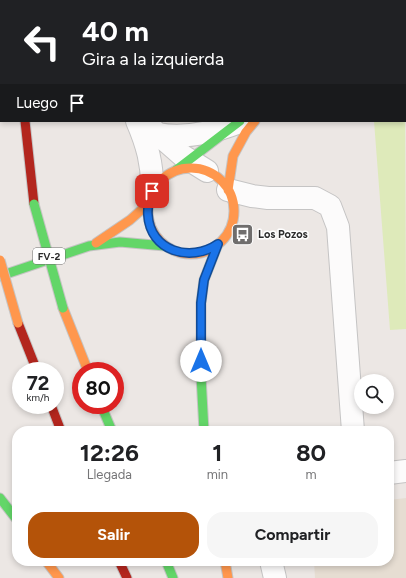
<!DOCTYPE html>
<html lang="es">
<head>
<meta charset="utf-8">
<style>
  body { margin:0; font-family:Figtree,sans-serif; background:#f6f6f6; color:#202124; height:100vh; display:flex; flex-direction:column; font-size:15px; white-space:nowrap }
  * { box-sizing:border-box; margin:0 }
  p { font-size:13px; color:#757577 }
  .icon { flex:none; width:22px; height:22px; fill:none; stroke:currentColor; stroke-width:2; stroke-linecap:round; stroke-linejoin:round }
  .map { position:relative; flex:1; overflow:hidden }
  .sheet { position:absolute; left:12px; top:426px; width:382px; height:140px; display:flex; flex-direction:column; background:#fff; border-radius:16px; box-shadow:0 2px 6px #0003 }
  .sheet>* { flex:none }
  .hud { position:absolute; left:0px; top:0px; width:406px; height:122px; box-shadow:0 2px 6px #0003; background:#202124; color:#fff; overflow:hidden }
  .fabs { position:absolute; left:354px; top:374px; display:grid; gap:8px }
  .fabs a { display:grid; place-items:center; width:40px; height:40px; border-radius:50%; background:#fff; box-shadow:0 2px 6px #0003; font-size:20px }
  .speed { position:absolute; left:12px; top:362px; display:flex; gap:8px; font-size:20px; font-weight:700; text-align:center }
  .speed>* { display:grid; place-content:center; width:52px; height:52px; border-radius:50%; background:#fff; box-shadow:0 2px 6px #0003; line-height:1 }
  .speed small { font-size:10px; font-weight:400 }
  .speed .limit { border:6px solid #d22; background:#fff; color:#111 }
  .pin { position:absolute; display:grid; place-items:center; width:34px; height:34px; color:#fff; margin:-17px; border-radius:8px; box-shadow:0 2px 6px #0006 }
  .me { position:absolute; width:44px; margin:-22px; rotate:0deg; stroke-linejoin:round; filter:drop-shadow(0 0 3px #0008) }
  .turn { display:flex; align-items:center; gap:14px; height:84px; padding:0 16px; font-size:18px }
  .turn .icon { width:52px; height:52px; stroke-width:2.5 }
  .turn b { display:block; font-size:28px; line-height:34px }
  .then { display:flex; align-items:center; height:38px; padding:0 16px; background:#0003; gap:8px; font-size:15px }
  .eta { display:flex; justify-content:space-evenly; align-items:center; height:68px; text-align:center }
  .eta b { font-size:24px; font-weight:700; line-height:28px }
  .cta { display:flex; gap:8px; margin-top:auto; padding:8px 16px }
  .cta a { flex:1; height:46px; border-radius:16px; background:#b45309; color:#fff; font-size:16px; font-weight:700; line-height:46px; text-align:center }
  .cta a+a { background:#f6f6f6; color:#202124 }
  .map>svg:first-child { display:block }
  .education { fill:#e6ddd2 }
  .garden { fill:url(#garden-furrows) }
  .pitch { fill:#deeaba }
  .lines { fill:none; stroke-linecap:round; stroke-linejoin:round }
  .street-casing { stroke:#c5c4c4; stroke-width:24 }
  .fast-casing { stroke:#c5c4c4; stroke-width:11 }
  .slow-casing { stroke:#c5c4c4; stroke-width:11 }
  .jam-casing { stroke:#c5c4c4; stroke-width:11 }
  .street { stroke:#fcfbfb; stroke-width:22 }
  .fast { stroke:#63d668; stroke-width:9 }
  .slow { stroke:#ff974d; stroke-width:9 }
  .jam { stroke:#b3261e; stroke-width:9 }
  .fast-bridge-casing { stroke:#c6c4c3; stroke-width:11; stroke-linecap:butt }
  .slow-bridge-casing { stroke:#c6c4c3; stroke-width:11; stroke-linecap:butt }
  .fast-bridge { stroke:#63d668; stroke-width:9 }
  .slow-bridge { stroke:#ff974d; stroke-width:9 }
  .route-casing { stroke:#114b97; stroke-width:10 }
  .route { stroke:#1a73e8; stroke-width:7 }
  .labels { text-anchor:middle; stroke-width:3; stroke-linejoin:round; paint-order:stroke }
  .shield { fill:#fff; stroke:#6c6c6c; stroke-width:1 }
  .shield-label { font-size:10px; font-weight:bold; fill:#2d2d2d }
  .poi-label { font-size:11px; font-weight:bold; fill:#2d2d2d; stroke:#fff; text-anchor:start }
</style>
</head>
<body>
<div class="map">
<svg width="406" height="578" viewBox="0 0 406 578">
  <defs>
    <pattern id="garden-furrows" width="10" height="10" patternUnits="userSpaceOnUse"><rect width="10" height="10" fill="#d2e6bc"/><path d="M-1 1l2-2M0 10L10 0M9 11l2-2" fill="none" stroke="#b5c6a2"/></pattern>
  </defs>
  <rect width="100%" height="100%" fill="#ece7e4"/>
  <!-- education -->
  <path class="education" d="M406,498V578H315L314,561L300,562L299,561H389V500Z"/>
  <!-- garden -->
  <path class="garden" d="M208,0H406V19L405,1H204Z"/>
  <!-- pitch -->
  <path class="pitch" d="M405,79L406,329L390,330L374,121H405Z"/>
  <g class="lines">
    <defs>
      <path id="street" d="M86,0V1
        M129,1L131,0
        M137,121C147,144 153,165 152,191
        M143,121L183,156L207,171
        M158,134C185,139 211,133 237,123
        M228,190L252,196L268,198H315L330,206L338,227L353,431
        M389,473L406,471
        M271,561L275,578"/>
      <path id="fast" d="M176,170L240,121
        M0,276L89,246L120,242L165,246
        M101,405L112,431
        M204,431L201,376V303L204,280L218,244
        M0,498L17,520
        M166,561L173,578"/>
      <path id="slow" d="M21,0V1
        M405,37H406
        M148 211a43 43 0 1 1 86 0a43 43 0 1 1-86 0Z
        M228,190L233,156L246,132L255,121
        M96,243L130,220L148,204
        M63,308L88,371
        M46,561L59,578
        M225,561L228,578"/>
      <path id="jam" d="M25,121L34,204
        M18,323L37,371
        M51,405L61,431
        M119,561L127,578"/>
    </defs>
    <!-- street casing -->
    <use href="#street" class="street-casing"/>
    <!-- fast casing -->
    <use href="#fast" class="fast-casing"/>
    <!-- slow casing -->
    <use href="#slow" class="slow-casing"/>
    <!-- jam casing -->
    <use href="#jam" class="jam-casing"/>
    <!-- street -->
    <use href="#street" class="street"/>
    <!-- fast -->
    <use href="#fast" class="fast"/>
    <!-- slow -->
    <use href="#slow" class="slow"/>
    <!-- jam -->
    <use href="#jam" class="jam"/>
    <defs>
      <path id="fast-bridge" d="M34,204L63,308"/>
      <path id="slow-bridge" d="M0,260L18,323"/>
    </defs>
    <!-- fast-bridge casing -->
    <use href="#fast-bridge" class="fast-bridge-casing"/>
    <!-- slow-bridge casing -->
    <use href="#slow-bridge" class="slow-bridge-casing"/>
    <!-- fast-bridge -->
    <use href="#fast-bridge" class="fast-bridge"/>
    <!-- slow-bridge -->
    <use href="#slow-bridge" class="slow-bridge"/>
  </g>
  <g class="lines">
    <defs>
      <path id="route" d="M152,191C150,199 147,206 148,215C150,251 190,263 218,244L204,280L201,303V361"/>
    </defs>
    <!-- route casing -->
    <use href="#route" class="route-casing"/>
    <!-- route -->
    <use href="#route" class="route"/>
  </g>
  <!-- icons -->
  <defs>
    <symbol id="bus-square" viewBox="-11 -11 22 22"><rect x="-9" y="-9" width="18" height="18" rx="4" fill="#706e6d" stroke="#fff"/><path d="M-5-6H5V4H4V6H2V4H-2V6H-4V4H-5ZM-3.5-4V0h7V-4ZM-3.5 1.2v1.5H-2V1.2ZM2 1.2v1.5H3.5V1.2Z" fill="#fff"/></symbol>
  </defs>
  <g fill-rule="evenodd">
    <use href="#bus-square" x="230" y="222" width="25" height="25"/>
  </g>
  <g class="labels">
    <!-- shield labels -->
    <rect class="shield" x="33" y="248" width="32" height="16" rx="3"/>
    <g class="shield-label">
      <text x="49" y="260">FV-2</text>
    </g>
    <!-- poi labels -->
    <g class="poi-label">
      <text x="258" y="238">Los Pozos</text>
    </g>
  </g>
</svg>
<div class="fabs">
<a><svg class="icon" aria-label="search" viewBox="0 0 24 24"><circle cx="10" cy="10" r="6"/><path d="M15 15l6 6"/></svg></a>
</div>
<div class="speed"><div>72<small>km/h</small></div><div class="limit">80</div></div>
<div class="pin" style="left:152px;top:191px;background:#d93025"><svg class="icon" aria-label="arrive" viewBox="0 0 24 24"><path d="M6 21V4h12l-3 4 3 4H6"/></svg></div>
<svg class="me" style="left:201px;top:361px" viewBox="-20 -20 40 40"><circle r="19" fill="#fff"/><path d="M0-13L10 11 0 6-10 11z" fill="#1a73e8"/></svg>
<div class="hud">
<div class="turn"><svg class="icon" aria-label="left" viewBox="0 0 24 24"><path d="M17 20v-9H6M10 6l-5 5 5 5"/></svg><div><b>40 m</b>Gira a la izquierda</div></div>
<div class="then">Luego<svg class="icon" aria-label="arrive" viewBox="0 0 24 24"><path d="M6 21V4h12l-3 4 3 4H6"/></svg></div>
</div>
<section class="sheet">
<div class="eta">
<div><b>12:26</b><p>Llegada</p></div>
<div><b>1</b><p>min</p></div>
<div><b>80</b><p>m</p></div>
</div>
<div class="cta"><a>Salir</a><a>Compartir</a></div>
</section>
</div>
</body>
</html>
